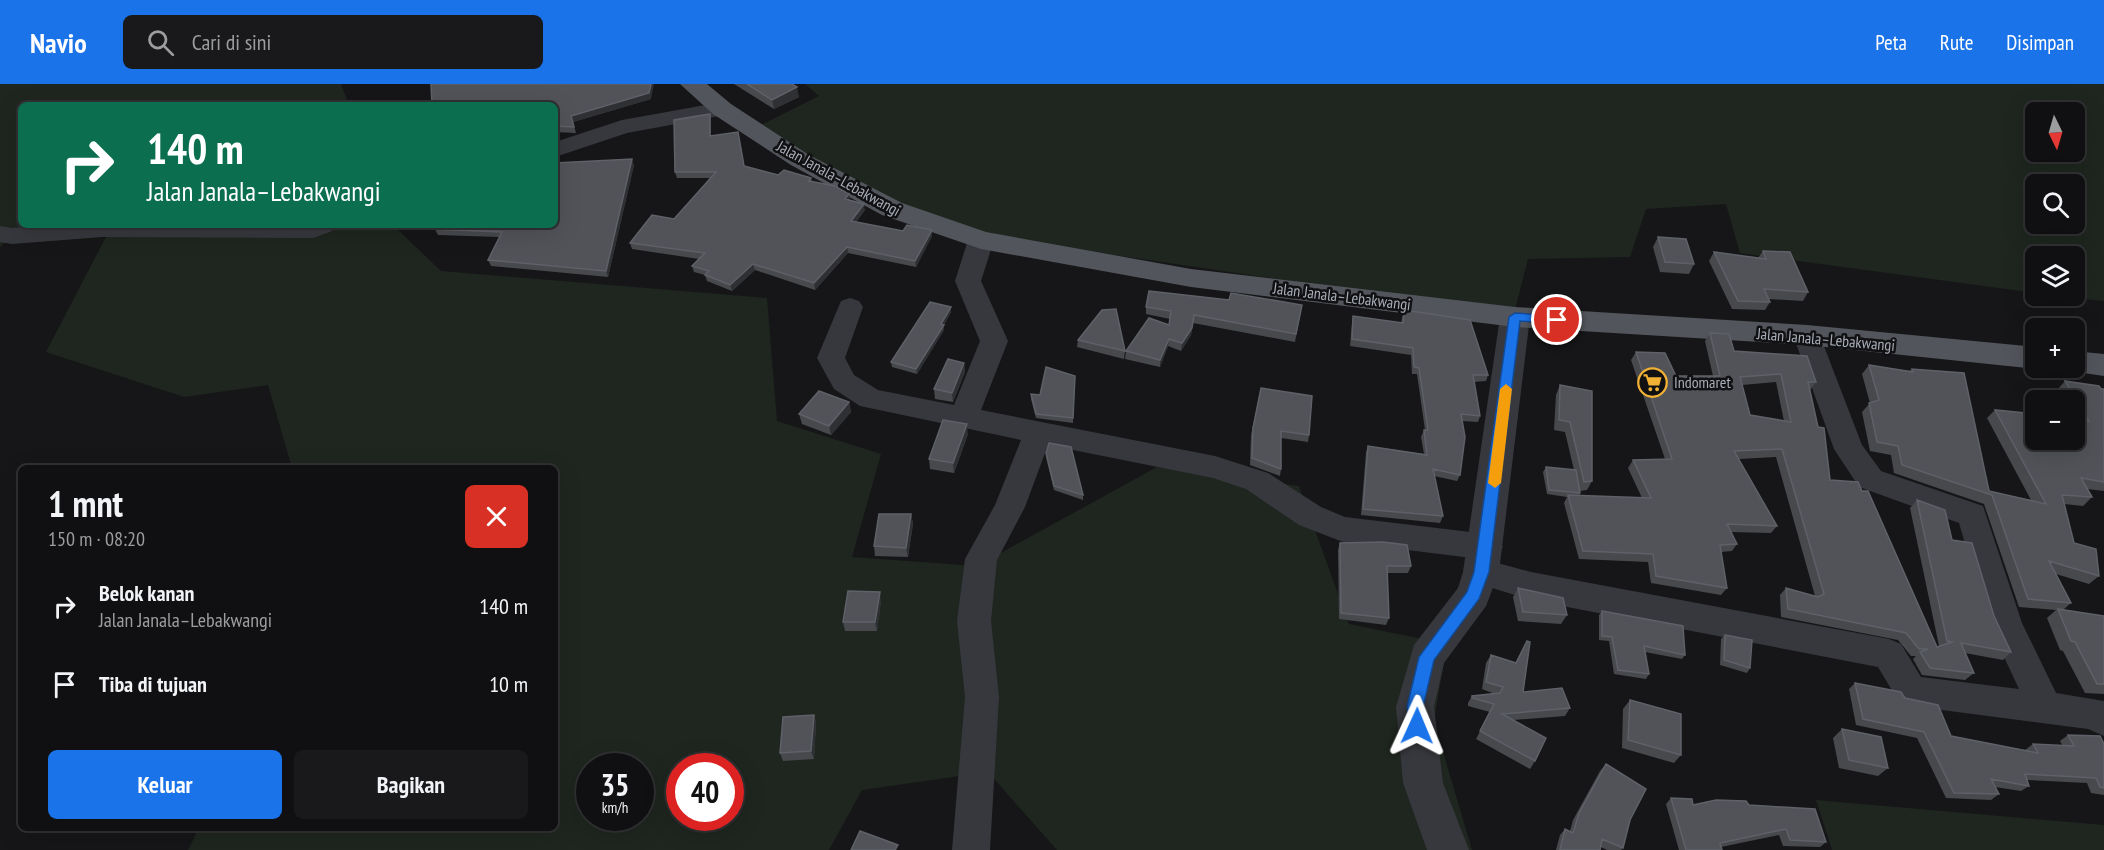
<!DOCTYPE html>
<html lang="id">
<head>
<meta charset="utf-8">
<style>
  body { margin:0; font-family:"PT Sans Narrow",sans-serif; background:#19191b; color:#f1f3f6; height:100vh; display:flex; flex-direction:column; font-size:22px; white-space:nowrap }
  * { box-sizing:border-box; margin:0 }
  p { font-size:20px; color:#9c9d9f }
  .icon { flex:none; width:33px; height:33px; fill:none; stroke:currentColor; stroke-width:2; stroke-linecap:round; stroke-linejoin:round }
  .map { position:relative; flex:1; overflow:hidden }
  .details { position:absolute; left:18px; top:381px; width:540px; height:366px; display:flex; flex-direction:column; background:#101012; border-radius:9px; box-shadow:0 6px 24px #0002,0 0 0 2px #303032 }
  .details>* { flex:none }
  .banner { position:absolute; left:18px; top:18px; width:540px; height:126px; border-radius:9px; box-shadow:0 6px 24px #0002,0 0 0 2px #303032; background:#0b6e4f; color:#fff; overflow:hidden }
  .needle { width:39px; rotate:175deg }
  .controls { position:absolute; left:2025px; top:18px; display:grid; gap:12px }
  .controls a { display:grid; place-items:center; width:60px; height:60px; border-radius:9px; background:#101012; box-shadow:0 6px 24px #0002,0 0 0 2px #303032; font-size:30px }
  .speed { position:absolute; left:576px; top:669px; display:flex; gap:12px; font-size:30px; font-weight:700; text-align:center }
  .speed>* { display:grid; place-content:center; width:78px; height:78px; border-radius:50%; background:#101012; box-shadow:0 6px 24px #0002,0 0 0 2px #303032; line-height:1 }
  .speed small { font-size:15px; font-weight:400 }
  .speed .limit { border:9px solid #d22; background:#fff; color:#111 }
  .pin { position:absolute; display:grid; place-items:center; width:51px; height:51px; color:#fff; margin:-26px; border:3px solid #fff; border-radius:50%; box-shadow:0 2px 6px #0007 }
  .me { position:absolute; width:66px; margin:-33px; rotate:1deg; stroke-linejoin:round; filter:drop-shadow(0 0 4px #0008) }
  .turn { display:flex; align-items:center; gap:21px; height:126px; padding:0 30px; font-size:27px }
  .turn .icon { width:78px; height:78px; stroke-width:2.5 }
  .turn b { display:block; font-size:42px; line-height:51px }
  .round { display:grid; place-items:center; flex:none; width:63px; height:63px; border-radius:9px; background:#19191b }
  .summary { display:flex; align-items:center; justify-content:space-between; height:102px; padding:0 30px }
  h1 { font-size:36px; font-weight:700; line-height:45px }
  .button { display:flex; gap:12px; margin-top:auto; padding:12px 30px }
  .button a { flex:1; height:69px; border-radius:9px; background:#1a73e8; color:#fff; font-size:24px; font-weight:700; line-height:69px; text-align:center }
  .button a+a { background:#19191b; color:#f1f3f6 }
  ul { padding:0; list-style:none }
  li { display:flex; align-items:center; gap:18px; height:78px; padding:0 30px }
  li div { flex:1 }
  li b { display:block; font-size:22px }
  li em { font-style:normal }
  header { display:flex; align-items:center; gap:36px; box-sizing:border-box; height:84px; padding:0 30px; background:#1a73e8; color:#fff }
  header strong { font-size:28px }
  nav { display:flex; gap:33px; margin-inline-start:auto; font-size:21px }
  .search { width:420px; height:54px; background:#19191b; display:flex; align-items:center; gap:15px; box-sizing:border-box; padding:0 21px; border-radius:9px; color:#9c9d9f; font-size:22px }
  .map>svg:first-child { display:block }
  .green { fill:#1e261f; fill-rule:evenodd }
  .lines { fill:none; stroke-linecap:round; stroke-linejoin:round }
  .minor { fill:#37383d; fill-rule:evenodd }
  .tertiary { fill:#37383d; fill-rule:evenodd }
  .primary { fill:#53555c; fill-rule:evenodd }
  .wall { fill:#47494d; fill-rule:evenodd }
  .shaded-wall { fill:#2f3033 }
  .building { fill:#525359; stroke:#5f6168; stroke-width:1.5; fill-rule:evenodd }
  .route { fill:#1a73e8; stroke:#114b97; stroke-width:1.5 }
  .slow { fill:#f59e0b }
  .labels { text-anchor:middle; stroke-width:5; stroke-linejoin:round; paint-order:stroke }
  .street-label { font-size:16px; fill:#a8adb8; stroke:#111113 }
  .poi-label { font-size:16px; fill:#a8adb8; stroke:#111113; text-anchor:start }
</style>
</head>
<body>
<header>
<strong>Navio</strong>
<div class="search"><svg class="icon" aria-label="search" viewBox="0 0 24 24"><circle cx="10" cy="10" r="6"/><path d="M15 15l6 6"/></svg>Cari di sini</div>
<nav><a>Peta</a><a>Rute</a><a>Disimpan</a></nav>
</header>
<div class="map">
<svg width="2104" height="766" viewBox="0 0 2104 766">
  <rect width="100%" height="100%" fill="#161618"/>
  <!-- green -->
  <path class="green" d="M0,0H341L349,21H21V141H393L441,187L767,214L777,337L881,370L852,473L977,482L1157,383L1299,402L1349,540L1447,560L1434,637L1472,766H1057L988,688L862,706L829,766H188L199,744H555V384H292L268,301L184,313L46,268L109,147L15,148L0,163ZM590,682H640V734H590ZM680,682H730V734H680Z
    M805,0H2104V217L2054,212H2074V172H2036L2035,209L1740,169L1726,120L1646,125L1630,173L1528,175L1514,230L979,151L850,99L757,43L819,12ZM2036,28H2074V68H2036ZM2036,100H2074V140H2036Z
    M1816,716L2104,741V766H1832Z"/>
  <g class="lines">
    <!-- minor -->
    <path class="minor" d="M722,18L730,20L733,25L730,30L627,49L555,73V58L622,36Z
      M51,141H335L332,147L313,154L102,153L12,160L0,158V142L12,144Z
      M981,148L990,150L994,156L981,197L1008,257L981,326L1215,372L1268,389L1321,423L1345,433L1487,450L1498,454L1503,463L1498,472L1483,475L1531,488L1889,555L1901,560L1921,593L2019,605L1988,539L1959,439L1859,403L1834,365L1793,251L1797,244L1807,242L1817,244L1862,361L1881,387L1983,422L2022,539L2056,609L2104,617V652L2088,645L1911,622L1899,618L1878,583L1531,516L1470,497L1465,488L1470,479L1480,475L1343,458L1299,441L1246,405L1213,394L1048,361L1025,423L997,476L991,537L999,613L990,766H952L965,613L957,537L965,475L995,421L1021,356L860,322L834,305L817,274L841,217L850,214L859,217L863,223L845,274L854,291L878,306L954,321L980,257L955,197L968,156L972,150Z"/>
    <!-- tertiary -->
    <path class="tertiary" d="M1515,223L1525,226L1530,233L1499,488L1486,522L1444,579L1434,623L1443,699L1469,766H1427L1403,699L1396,623L1414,561L1458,504L1463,488L1500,233L1505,226Z"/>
    <!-- primary -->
    <path class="primary" d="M680,0H707L731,20L809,71L902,119L986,148L1191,185L1515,223L1807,241L2036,263V284H2040L2036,285L1807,261L1515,243L1191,203L981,165L882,131L791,81L713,30Z
      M2074,267L2104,270V292L2063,286L2062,284H2074Z"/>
  </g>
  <!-- wall -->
  <path class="wall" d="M734,0H792L799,13L774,25Z
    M651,15L573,38L576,49L555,48V21Z
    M710,30L711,36V52L738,48L744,82L778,91L811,94L812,98L850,116L865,126L856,138L903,147L932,146V152L916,183L848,169L815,206L755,186L732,207L707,197L705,191L694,188L692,182L699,175L632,165L630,159L674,135L711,94H677L675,88Z
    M634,81L608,193L491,182L488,176L499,153L438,151L435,145Z
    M1658,153L1694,180L1689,190L1660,188L1653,163Z
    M1763,167L1808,208L1803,217L1769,215L1770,218L1765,226L1732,225L1709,177L1714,168L1758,174Z
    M1229,216L1302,221L1295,258L1193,239L1191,251L1181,267L1168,262L1160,283L1125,275L1126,267L1169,241L1170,235L1146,230V223Z
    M951,223V228L944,241V246L917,290L892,283L891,278Z
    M1404,226L1488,291L1486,297L1474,298L1480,332L1478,338L1462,337L1460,391L1457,397L1434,392L1443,432L1440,439L1361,431L1366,368L1368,362L1424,370L1421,353L1424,346H1425L1417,290H1412L1411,271L1350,262L1352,239L1353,232L1401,239Z
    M1710,249L1734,267L1816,298L1810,306L1830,396L1937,563L1939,562L1910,424L1917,416L1952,456L1994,532L2011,568L2003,576L1965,569L1974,589L1965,596L1922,591L1913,575L1916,572H1911L1898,556L1781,533L1780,511L1786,504L1815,512L1776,373L1739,375L1777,442L1771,449L1731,448L1737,460L1732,467L1721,468L1727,504L1721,511L1651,499L1648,478L1579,475L1564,419L1567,413L1547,410L1543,388L1546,383L1574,386L1565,348L1554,346L1556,311L1560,301L1592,397L1587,406L1580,407V409L1579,412L1642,414L1628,384L1633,376L1665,375L1631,276L1636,268L1676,292H1713L1705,257ZM1776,298L1784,337L1750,331L1742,301Z
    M1078,256L1125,267L1124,275L1077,263Z
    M964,279L965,288L953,318L935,315L934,305Z
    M1869,281L1909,287L1912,285L1989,407L2031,416L1987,334L1995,326L2074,356V316H2063L2057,306L2065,297L2104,305V407L2087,405L2092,413L2083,422L2064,420L2074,459L2099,492L2089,500L2056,490L2071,519L2063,526L2104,532V610L2085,609L2063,567L2060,566L2047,534L2056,526L2019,523L1984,420L1894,389L1891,371L1870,367L1862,328L1870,319L1862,290Z
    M1075,292L1073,339L1036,334L1031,315V310L1040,311Z
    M1261,304L1309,351L1308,358L1281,354V385L1280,392L1250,381L1251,351Z
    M849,318L851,328L831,351L802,340L799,330Z
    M968,350L954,389L930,385L929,375Z
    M1046,369L1083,411V416L1054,406L1046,373Z
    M911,430L913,440L908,473L875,472L874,462Z
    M1340,459L1411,482L1408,489H1387L1389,534L1386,541L1339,535L1338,466Z
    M1518,504L1567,531L1561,540L1518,537L1513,513Z
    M881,517L877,547H845L843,538Z
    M1602,527L1685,571L1682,575L1645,568L1649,590L1646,595L1614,590L1609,557L1599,556V531Z
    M1725,551L1750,584L1747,589L1720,581L1721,555Z
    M1491,571L1523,608L1570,624L1565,632L1513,636L1535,677L1530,685L1476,655L1490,628L1468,622V619L1472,612L1495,610L1482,605L1486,579Z
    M1855,599L1905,614L1951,652L2025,666L2033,660L2063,662L2060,657L2068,651L2104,660V711L2091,709L2087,699L2027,696L2029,702L2021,707L1995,703L1999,710L1991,716L1946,714L1917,654L1856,641L1849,605Z
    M1630,616L1681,671L1674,679L1622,664L1623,625Z
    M814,631L816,639L814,675L783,677L780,669Z
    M1842,645L1888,684L1878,692L1839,684L1833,654Z
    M1606,680L1630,736L1623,764L1621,766H1607L1601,763L1600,766H1556L1560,751L1565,745L1570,747L1573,736L1600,687Z
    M1671,714L1693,721H1749L1826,758L1820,763L1783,762L1779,751L1721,763L1722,766H1679L1666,720Z"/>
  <!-- shaded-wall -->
  <path class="shaded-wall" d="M651,0H654L651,15L573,38L576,49L571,32Z
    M797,3L799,13L774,25L772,16Z
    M710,30L711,36V58L710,52Z
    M632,75L634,81L608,193L606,187Z
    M849,110L850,116L846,122L845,115Z
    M864,120L865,126L852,143L851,137Z
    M932,146V152L916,183L915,177Z
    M847,163L848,169L815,206L814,199Z
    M753,180L755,186L732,207L730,201Z
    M951,223V228L944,241V246L917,290L916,285Z
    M1194,231L1191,251L1181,267L1182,259Z
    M1169,255L1168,262L1160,283V276Z
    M964,279L965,288L953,318L952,309Z
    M849,318L851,328L831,351L829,342Z
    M967,340L968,350L954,389L953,379Z
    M911,430L913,440L908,473L906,464Z
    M880,508L881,517L877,547L875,538Z
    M814,631L816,639L814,675L811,667Z"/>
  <!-- building -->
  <path class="building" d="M431,0H651L649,9L571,32L574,43L555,42V21H432Z
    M747,0H792L797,3L772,16Z
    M710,30V52L738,48L744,82L778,91L784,86L811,94L809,97L835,102L849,110L845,115L864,120L851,137L903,147L907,141L932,146L915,177L847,163L814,199L753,180L730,201L705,191L709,187L692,182L705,169L630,159L652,131L674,135L716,88H675L674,36Z
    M632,75L606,187L488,176L502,148L435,145L437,141H555V79Z
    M1658,153L1686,155L1694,180L1665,178Z
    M1763,167L1790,168L1808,208L1764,205L1770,218L1738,217L1714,168L1766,175Z
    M1149,207L1229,216L1231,209L1302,221L1296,250L1194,231L1192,244L1182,259L1169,255L1160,276L1126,267L1149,234L1169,241L1171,227L1146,223Z
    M930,218L951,223L941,240L944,241L916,285L891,278Z
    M1116,225L1125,267L1078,256L1102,226Z
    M1404,226L1470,236L1488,291H1473L1480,332L1461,330L1465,353L1460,391L1433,385L1443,432L1363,425L1368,362L1427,371L1424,346H1428L1419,284L1414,283L1413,264L1352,255L1353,232L1403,239Z
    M1710,249L1729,250L1734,267L1807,272L1816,298H1808L1818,343L1824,344L1830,396L1858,398L1862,407H1868L1937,563L1952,558L1947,557L1917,416L1945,426L1952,456L1972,459L1994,532L2011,568L1961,559L1974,589L1930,584L1920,568L1928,565H1919L1906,549L1788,525L1786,504L1818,513L1824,510L1782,365L1734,367L1777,442L1727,440L1737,460L1720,461L1727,504L1656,492L1653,470L1583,467L1568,411L1651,414L1633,376L1672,375L1636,268L1665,269L1676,292H1720ZM1781,290L1791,338L1750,331L1740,293Z
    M948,275L964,279L952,309L934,305Z
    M1869,281L1913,288L1912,285L1964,289L1989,407L2046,420L1995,326L2036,330V356H2074V335L2089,337L2065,297L2099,302L2101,305H2104V398L2081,394L2092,413L2062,411L2074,459L2096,465L2099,492L2049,477L2071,519L2028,515L1992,411L1902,381L1898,362L1877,358L1869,319L1879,316Z
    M1046,283L1075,292L1073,334L1036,330L1031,310L1040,311Z
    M1560,301L1592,307V397L1584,398L1570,338L1559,336Z
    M1261,304L1312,312L1309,351L1281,347V385L1252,374L1253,344Z
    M819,307L849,318L829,342L799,330Z
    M943,336L967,340L953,379L929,375Z
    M1049,359L1071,363L1083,411L1054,402L1046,369Z
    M1546,383L1576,386L1580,409L1549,406Z
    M879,430H911L906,464L874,462Z
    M1383,458L1407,461L1411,482H1387L1389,534L1341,529L1340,459Z
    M1518,504L1563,514L1567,531L1523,528Z
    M848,507L880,508L875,538H843Z
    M2058,525L2104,532V600H2097L2075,558L2071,557Z
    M1602,527L1683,542L1685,571L1644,562L1649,590L1618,586L1612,553L1602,552Z
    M1725,551L1752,556L1750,584L1724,576Z
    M1527,557L1530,558L1523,608L1562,604L1570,624L1502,630L1546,654L1535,677L1480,647L1494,620L1472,614V612L1500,609L1503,603L1486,598L1491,571L1516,579Z
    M1855,599L1901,608L1905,614L1938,621L1951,652L2038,669L2033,660L2074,662L2068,651L2100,652L2104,660V704L2100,703L2096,694L2025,690L2029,702L1991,695L1999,710L1954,709L1924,648L1863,635Z
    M1630,616L1681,630V671L1628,656Z
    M814,631L811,667L780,669L783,633Z
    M1842,645L1881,653L1888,684L1849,676Z
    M1606,680L1646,705L1630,736L1623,764L1602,755L1600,766H1560L1565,745L1573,749L1579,729Z
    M1671,714L1692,715L1693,721L1716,716L1746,717L1749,721L1815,725L1826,758L1790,756L1786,745L1720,759L1722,766H1686Z
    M860,747L898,761L895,766H851Z"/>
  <!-- route -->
  <path class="route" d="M1515,229L1557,232L1563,236L1557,240L1520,237L1489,488L1479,515L1434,576L1423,623L1425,642L1423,647L1417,649L1412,647L1407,623L1419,573L1467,508L1474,488L1509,233Z"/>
  <!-- slow -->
  <path class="slow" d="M1506,300L1512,305L1501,399L1495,404L1488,399L1500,305Z"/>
  <!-- icons -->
  <defs>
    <symbol id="supermarket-ring" viewBox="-11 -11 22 22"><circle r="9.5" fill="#111113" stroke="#f2b134" stroke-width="1.5"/><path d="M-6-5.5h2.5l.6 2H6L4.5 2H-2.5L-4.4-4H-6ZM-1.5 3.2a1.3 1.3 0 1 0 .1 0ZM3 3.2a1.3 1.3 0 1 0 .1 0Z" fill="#f2b134"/></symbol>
  </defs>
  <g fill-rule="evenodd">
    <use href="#supermarket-ring" x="1636" y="282" width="33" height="33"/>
  </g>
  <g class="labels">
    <!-- street labels -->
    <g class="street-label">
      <text transform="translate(839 94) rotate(29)" y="6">Jalan Janala–Lebakwangi</text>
      <text transform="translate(1342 212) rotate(7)" y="6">Jalan Janala–Lebakwangi</text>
      <text transform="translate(1826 255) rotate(5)" y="6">Jalan Janala–Lebakwangi</text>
    </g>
    <!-- poi labels -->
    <g class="poi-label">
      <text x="1674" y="304">Indomaret</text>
    </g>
  </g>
</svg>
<div class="controls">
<a><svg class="needle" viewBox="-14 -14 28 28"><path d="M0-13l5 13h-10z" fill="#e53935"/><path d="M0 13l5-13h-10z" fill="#9c9d9f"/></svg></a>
<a><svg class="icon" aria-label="search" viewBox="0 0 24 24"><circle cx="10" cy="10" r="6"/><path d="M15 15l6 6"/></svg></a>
<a><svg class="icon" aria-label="layers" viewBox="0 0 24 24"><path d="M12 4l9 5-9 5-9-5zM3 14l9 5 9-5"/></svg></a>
<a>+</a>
<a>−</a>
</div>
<div class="speed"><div>35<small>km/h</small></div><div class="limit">40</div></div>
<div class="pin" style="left:1557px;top:236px;background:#d93025"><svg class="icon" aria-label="arrive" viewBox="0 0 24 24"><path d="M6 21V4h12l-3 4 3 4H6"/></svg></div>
<svg class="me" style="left:1417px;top:642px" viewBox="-20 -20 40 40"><path d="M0-17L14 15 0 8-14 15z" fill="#1a73e8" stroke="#fff" stroke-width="4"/></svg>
<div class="banner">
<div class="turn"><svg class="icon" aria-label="right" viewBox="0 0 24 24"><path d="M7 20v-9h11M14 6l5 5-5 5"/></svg><div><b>140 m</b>Jalan Janala–Lebakwangi</div></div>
</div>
<section class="details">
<div class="summary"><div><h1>1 mnt</h1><p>150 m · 08:20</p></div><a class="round" style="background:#d93025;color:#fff"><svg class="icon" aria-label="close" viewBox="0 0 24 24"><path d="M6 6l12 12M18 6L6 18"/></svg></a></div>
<ul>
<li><svg class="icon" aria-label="right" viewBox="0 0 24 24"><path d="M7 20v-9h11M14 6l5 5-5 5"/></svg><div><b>Belok kanan</b><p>Jalan Janala–Lebakwangi</p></div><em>140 m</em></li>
<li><svg class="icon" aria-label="arrive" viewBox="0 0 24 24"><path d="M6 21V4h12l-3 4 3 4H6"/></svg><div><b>Tiba di tujuan</b></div><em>10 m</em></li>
</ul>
<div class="button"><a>Keluar</a><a>Bagikan</a></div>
</section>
</div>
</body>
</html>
